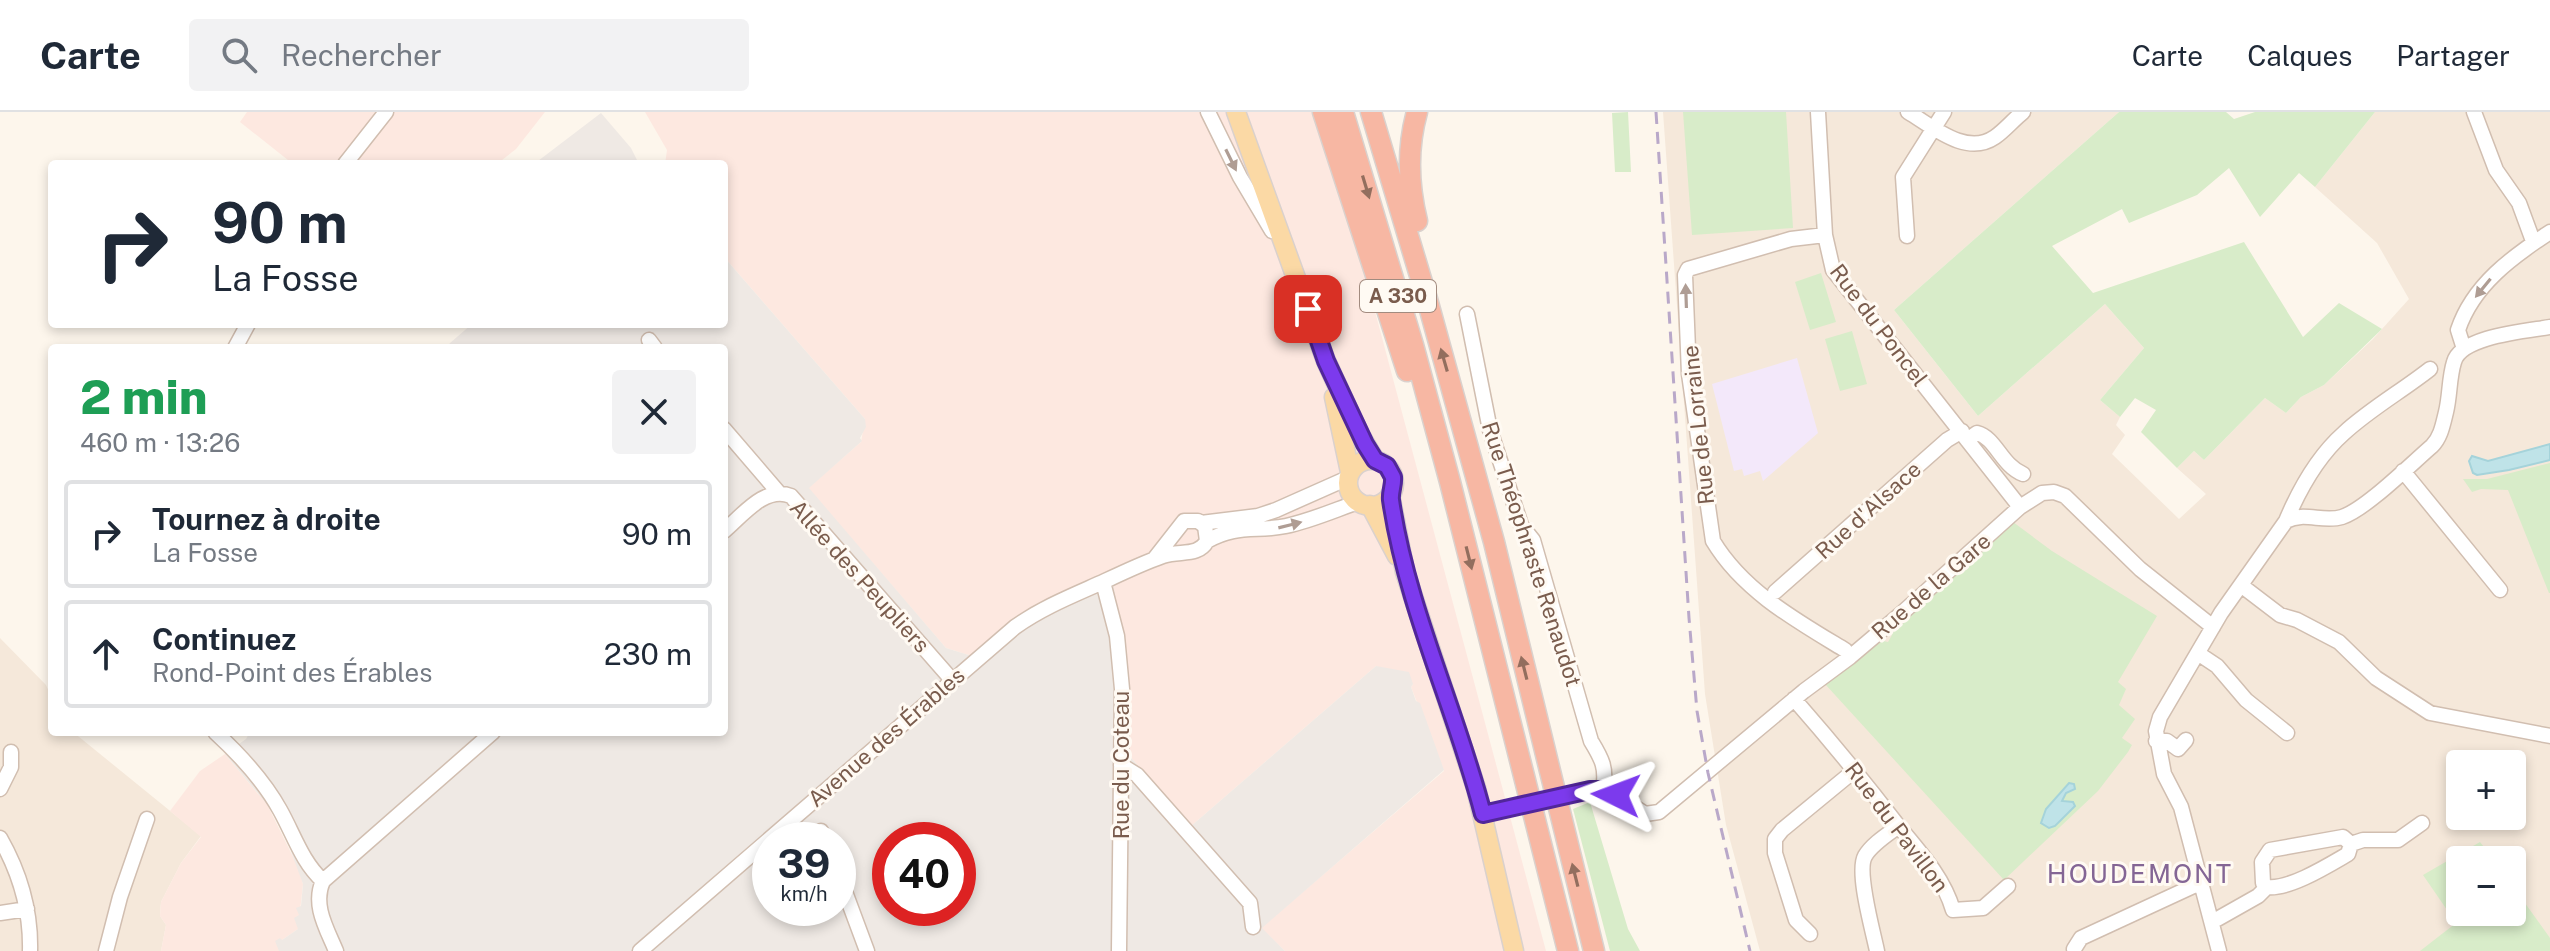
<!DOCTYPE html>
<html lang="fr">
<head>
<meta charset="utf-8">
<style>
  body { margin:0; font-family:"Public Sans",sans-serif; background:#f2f2f3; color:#1f2937; height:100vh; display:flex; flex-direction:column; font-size:30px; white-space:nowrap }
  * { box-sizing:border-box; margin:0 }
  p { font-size:26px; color:#747a83 }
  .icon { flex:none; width:44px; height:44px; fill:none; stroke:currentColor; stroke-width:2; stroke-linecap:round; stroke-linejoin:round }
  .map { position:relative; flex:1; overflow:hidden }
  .side { position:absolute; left:48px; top:232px; width:680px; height:392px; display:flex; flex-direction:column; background:#fff; border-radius:8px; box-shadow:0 4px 12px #0003 }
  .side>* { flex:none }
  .hud { position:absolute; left:48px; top:48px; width:680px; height:168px; border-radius:8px; box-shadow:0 4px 12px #0003; background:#fff; color:#1f2937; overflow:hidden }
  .fabs { position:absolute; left:2446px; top:638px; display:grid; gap:16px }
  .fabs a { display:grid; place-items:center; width:80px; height:80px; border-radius:8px; background:#fff; box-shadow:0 4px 12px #0003; font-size:40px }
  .speed { position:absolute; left:752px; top:710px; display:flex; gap:16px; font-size:40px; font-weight:700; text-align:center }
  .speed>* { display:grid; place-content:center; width:104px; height:104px; border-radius:50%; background:#fff; box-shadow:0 4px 12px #0003; line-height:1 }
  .speed small { font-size:20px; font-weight:400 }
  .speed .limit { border:12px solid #d22; background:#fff; color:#111 }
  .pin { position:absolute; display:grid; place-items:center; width:68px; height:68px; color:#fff; margin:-34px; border-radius:16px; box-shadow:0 4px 12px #0006 }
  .me { position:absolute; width:88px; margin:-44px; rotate:273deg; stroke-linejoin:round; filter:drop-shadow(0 0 6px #0008) }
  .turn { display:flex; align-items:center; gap:28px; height:168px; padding:0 32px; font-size:36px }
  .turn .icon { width:104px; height:104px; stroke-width:2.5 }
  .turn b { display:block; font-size:56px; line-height:68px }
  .round { display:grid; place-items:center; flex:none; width:84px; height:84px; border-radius:8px; background:#f2f2f3 }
  .headline { display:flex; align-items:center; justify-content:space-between; height:136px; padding:0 32px }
  h1 { font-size:48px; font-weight:800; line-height:60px; color:#1e9e55 }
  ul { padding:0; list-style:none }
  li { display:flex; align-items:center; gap:24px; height:108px; margin:0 16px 12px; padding:0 16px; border:4px solid #e0e1e3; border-radius:8px }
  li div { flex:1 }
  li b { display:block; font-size:30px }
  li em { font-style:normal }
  header { display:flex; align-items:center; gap:48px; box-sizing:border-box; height:112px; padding:0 40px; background:#fff; border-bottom:2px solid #e0e1e3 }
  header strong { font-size:38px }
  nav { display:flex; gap:44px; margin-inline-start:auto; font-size:28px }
  .search { width:560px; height:72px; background:#f2f2f3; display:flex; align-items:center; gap:20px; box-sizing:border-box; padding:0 28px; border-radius:8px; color:#747a83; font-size:30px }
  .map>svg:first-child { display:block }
  .residential { fill:#f5e8da; fill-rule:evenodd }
  .commercial { fill:#fde8e0 }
  .industrial { fill:#efe9e4; fill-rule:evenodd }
  .education { fill:#f3e8fa }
  .green { fill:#d8ecc9 }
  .water { fill:#bfe3e8; stroke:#a5d3da; stroke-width:2 }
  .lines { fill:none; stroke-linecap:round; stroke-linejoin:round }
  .minor-casing { stroke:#d1beb0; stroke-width:17 }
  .major-casing { stroke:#dad1cd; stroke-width:21 }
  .highway-casing { stroke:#dad1cd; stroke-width:23 }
  .minor { stroke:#fff; stroke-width:14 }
  .major { stroke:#fbd9a5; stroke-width:18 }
  .highway { stroke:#f7b7a3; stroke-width:20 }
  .rail { stroke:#b9a8c9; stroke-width:3; stroke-dasharray:12 8; stroke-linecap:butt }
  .minor-bridge-casing { stroke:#d1beb0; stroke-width:17; stroke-linecap:butt }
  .minor-bridge { stroke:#fff; stroke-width:14 }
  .oneway { fill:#af9d94 }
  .oneway2 { fill:#936e5e }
  .route-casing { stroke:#51269a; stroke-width:20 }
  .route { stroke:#7c3aed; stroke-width:14 }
  .labels { text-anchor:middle; stroke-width:6; stroke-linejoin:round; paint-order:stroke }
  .shield { fill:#fffaf3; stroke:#a28b7f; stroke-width:2 }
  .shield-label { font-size:20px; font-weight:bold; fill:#7a5c4d }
  .street-label { font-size:22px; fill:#7a5c4d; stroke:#fffaf3 }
  .quarter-label { font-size:26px; letter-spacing:2px; fill:#846695; stroke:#fffaf3 }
</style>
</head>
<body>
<header>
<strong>Carte</strong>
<div class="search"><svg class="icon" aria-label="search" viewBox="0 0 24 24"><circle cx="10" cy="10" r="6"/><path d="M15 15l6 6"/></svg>Rechercher</div>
<nav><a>Carte</a><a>Calques</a><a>Partager</a></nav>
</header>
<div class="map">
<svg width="2550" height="839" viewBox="0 0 2550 839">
  <rect width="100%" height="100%" fill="#fdf6ec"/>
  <!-- residential -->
  <path class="residential" d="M1663,0H2119L1894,198L1978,304L2105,192L2144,236L2100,288L2120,305L2116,313L2125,323L2112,342L2179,407L2206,382L2177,356L2194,339L2204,348L2265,286L2286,301L2301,285L2324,273L2373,227L2409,187L2377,131L2315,75L2375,0H2550V839H1760L1726,713L1705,582ZM2460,652H2512V704H2460ZM2460,748H2512V800H2460Z
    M0,526L46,573L52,586V620H73L201,724L181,751L161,790L160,804L166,813L161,839H0Z"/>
  <!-- commercial -->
  <path class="commercial" d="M247,0H545L516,37L497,52H293L240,10Z
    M645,0H1315L1350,106L1546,839H1285L1261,816L1444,659L1411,575L1413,572L1376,554L1190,715L1128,642L1126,542L972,544L946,536L808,376L861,330L865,307L724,145V52H665L667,38Z
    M225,642L258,682L264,686L297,753L303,772L298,817L282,828L279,839H161L166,813L160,804L161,790L181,751L201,725L170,699L200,659Z"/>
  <!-- industrial -->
  <path class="industrial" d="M601,1L631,36L639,52H534Z
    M724,145L865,307L866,315L860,326L862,329L809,376L946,536L972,544L1111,461L1126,542L1128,642L1190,715L1376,554L1409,560L1413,572L1411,575L1416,589L1420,591L1444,658L1262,816L1285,839H279L275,829L280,826L282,828L298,817L294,806L299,803L296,796L301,794L303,772L289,734L270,696L225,642L246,627L250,620H724V236H447L450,231L472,212H724ZM770,728H838V796H770ZM890,728H958V796H890Z"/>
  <!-- education -->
  <path class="education" d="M1797,246L1818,321L1763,369L1760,359L1744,364L1742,357L1734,359L1712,272Z"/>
  <!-- green -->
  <path class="green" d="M1628,0L1631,60H1615L1612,1Z
    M1683,0H1786L1793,116L1692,123Z
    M2119,0H2226L2234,7L2255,0H2375L2315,75L2299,61L2260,105L2229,56L2197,83L2129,111L2122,97L2052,134L2093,181L2244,130L2303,225L2339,191L2382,217L2324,273L2301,285L2286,301L2265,286L2204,348L2194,339L2177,356L2141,320L2156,298L2135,286L2120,305L2100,288L2144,236L2105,192L1978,304L1894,198Z
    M1821,161L1836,210L1810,218L1795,170Z
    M1852,219L1867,272L1840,279L1825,227Z
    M2550,351V481H2549L2508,378L2481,377L2472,380L2463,367H2487Z
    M2013,410L2052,439L2157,504L2118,570L2126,577L2119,593L2135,607L2122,626L2132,633L2128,640L2098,679L2004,768L1825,572L1879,528L1888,530L1892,523L1890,520Z
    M1590,690L1628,817L1640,839H1610L1573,697Z
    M2480,730L2494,748H2460V800H2512V773L2550,826V839H2420L2456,811L2423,763Z"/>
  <!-- water -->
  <path class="water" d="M2550,332V348L2509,358L2477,363L2473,361L2469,349L2472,344L2488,349Z
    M2069,671L2074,672L2075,677L2066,681L2062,689L2073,690L2075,694L2055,714L2049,716L2041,711L2046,697Z"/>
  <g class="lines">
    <defs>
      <path id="minor" d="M1208,0L1240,65L1272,119
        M1818,0L1825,123L1833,158L2020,395
        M1908,0C1932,14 1966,45 1995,25C2005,18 2013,8 2023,0
        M2474,0L2496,58L2519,91L2533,129
        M345,52L386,0
        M1825,123L1791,127L1688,157L1685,163L1689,262L1713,429C1743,479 1797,509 1845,538L1850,545
        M1907,124L1903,65L1944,0
        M1467,202L1490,318L1521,413L1533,428L1591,629C1602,647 1607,656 1603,678
        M649,228L655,236
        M235,236L248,212
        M2464,237L2458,218C2473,173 2512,145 2550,120
        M724,317L779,381
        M1967,328L1977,321C1996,326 2001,353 2023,362
        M2403,359L2500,478
        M2286,409C2299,378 2318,344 2344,321C2370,297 2402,279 2430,257
        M1201,411L1258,404L1276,398L1348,366
        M724,419C742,404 765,373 791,384L952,568
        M1207,429C1236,412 1257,420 1286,414C1310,409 1335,398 1358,390
        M1103,470L1117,524L1122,577L1119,839
        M2242,474L2280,503L2297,508L2339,530L2376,566L2430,601L2550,624
        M1775,480L1947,328L1962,319
        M2199,542L2217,554L2246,588L2287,621
        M1794,587C1829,627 1863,668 1896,711C1918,738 1943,764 1953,798L1983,796L2008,774
        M215,620C240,643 264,669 280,698C294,723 302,750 323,769
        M2156,629H2167L2178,637L2186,628
        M1121,653L1137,663L1250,791L1253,815
        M0,677L11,655V640
        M1590,678L1611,680L1645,702L1659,700L1804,579L1850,545L1902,501L2020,395L2042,381L2054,380L2065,384L2140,457L2213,515
        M821,719L825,728
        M0,726C20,761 31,799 30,839
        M2351,732L2363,728H2398L2422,711
        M838,761L867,839
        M0,801L27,797
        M2212,810L2258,784L2267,775C2289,778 2329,753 2348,742L2351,732L2343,725L2270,738L2262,750L2263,771L2267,775
        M1810,822L1796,808L1775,741V727L1782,718L1855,658
        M2074,837L2081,826L2200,771
        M106,839L120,785L147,707
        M336,839C327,817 312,793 323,769L493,620
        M640,839L1015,515C1043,495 1074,483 1105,469C1124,460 1143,451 1163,444C1180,438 1198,445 1207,429L1205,414L1198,409H1184L1155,446
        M1877,839C1873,819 1856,760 1865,744C1872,732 1888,722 1899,714
        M2219,839L2181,695L2164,662L2156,619L2160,605L2221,501L2286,409C2304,399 2323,411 2342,405C2366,397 2411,352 2432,334C2441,325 2443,312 2446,300C2450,284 2449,266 2454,250C2461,224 2527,219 2550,215"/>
      <path id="major" d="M1236,0L1326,249L1360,323L1375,348
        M1334,285L1350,360
        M1348 371a23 23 0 1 1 46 0a23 23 0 1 1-46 0Z
        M1390,383L1405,460L1476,676L1514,839
        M1370,393L1397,444"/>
      <path id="highway" d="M1323,0L1407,259
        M1343,0L1413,233L1450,370L1568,839
        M1371,0L1427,187L1494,430L1594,839
        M1417,0C1407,36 1408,72 1417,109"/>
    </defs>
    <!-- minor casing -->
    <use href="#minor" class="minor-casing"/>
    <!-- major casing -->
    <use href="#major" class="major-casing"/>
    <!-- highway casing -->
    <use href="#highway" class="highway-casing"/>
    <!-- minor -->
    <use href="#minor" class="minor"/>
    <!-- major -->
    <use href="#major" class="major"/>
    <!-- highway -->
    <use href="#highway" class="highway"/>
    <!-- rail -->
    <path class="rail" d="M1656,0L1689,506L1697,599L1708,661L1750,839"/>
    <defs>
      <path id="minor-bridge" d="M1500,699L1590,678"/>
    </defs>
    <!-- minor-bridge casing -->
    <use href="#minor-bridge" class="minor-bridge-casing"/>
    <!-- minor-bridge -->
    <use href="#minor-bridge" class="minor-bridge"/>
  </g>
  <!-- one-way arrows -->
  <defs><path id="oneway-solid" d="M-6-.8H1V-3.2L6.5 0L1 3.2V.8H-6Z" transform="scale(2)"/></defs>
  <g class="oneway">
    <use href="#oneway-solid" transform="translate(1231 48) rotate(64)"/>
    <use href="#oneway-solid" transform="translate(2483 176) rotate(129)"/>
    <use href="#oneway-solid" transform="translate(1686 184) rotate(-92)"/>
    <use href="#oneway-solid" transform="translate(1290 413) rotate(-14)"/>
  </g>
  <g class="oneway2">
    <use href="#oneway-solid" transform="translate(1366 75) rotate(73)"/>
    <use href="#oneway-solid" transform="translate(1444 248) rotate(-106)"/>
    <use href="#oneway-solid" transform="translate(1469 446) rotate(76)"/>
    <use href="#oneway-solid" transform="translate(1524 556) rotate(-104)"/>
    <use href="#oneway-solid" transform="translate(1575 763) rotate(-104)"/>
  </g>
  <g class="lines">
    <defs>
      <path id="route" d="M1308,197L1326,249L1365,332L1375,348L1387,354L1393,365C1394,373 1390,380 1391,388C1407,497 1456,597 1483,702L1590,678H1603L1616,683"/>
    </defs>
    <!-- route casing -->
    <use href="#route" class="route-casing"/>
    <!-- route -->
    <use href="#route" class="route"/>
  </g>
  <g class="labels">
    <!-- shield labels -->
    <rect class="shield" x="1360" y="168" width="76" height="32" rx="6"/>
    <g class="shield-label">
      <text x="1398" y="191">A 330</text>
    </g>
    <!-- street labels -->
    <g class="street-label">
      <text transform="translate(1879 213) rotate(53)" y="8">Rue du Poncel</text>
      <text transform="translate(1698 313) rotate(-96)" y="8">Rue de Lorraine</text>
      <text transform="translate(1868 398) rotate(-42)" y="8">Rue d'Alsace</text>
      <text transform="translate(1532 442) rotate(72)" y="8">Rue Théophraste Renaudot</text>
      <text transform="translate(860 464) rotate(48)" y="8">Allée des Peupliers</text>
      <text transform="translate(1931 474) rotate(-41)" y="8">Rue de la Gare</text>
      <text transform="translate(886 625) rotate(-41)" y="8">Avenue des Érables</text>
      <text transform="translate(1121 653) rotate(-90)" y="8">Rue du Coteau</text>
      <text transform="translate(1897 715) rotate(53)" y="8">Rue du Pavillon</text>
    </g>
    <!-- quarter labels -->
    <g class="quarter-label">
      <text x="2140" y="771">HOUDEMONT</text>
    </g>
  </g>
</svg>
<div class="fabs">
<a>+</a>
<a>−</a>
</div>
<div class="speed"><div>39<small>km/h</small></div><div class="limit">40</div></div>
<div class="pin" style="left:1308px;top:197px;background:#d93025"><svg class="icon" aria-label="arrive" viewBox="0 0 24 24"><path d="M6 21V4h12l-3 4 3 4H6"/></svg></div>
<svg class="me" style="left:1616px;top:683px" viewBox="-20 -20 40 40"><path d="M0-17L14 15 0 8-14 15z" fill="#7c3aed" stroke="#fff" stroke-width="4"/></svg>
<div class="hud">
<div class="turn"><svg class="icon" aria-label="right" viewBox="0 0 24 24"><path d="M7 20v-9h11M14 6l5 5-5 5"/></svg><div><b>90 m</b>La Fosse</div></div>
</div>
<section class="side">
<div class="headline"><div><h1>2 min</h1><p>460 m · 13:26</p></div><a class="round"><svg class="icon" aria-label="close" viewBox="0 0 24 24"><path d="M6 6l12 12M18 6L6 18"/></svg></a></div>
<ul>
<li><svg class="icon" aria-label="right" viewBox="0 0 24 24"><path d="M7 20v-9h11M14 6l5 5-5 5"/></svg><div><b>Tournez à droite</b><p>La Fosse</p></div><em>90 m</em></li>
<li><svg class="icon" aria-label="ahead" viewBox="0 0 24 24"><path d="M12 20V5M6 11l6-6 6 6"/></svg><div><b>Continuez</b><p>Rond-Point des Érables</p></div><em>230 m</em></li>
</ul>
</section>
</div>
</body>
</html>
